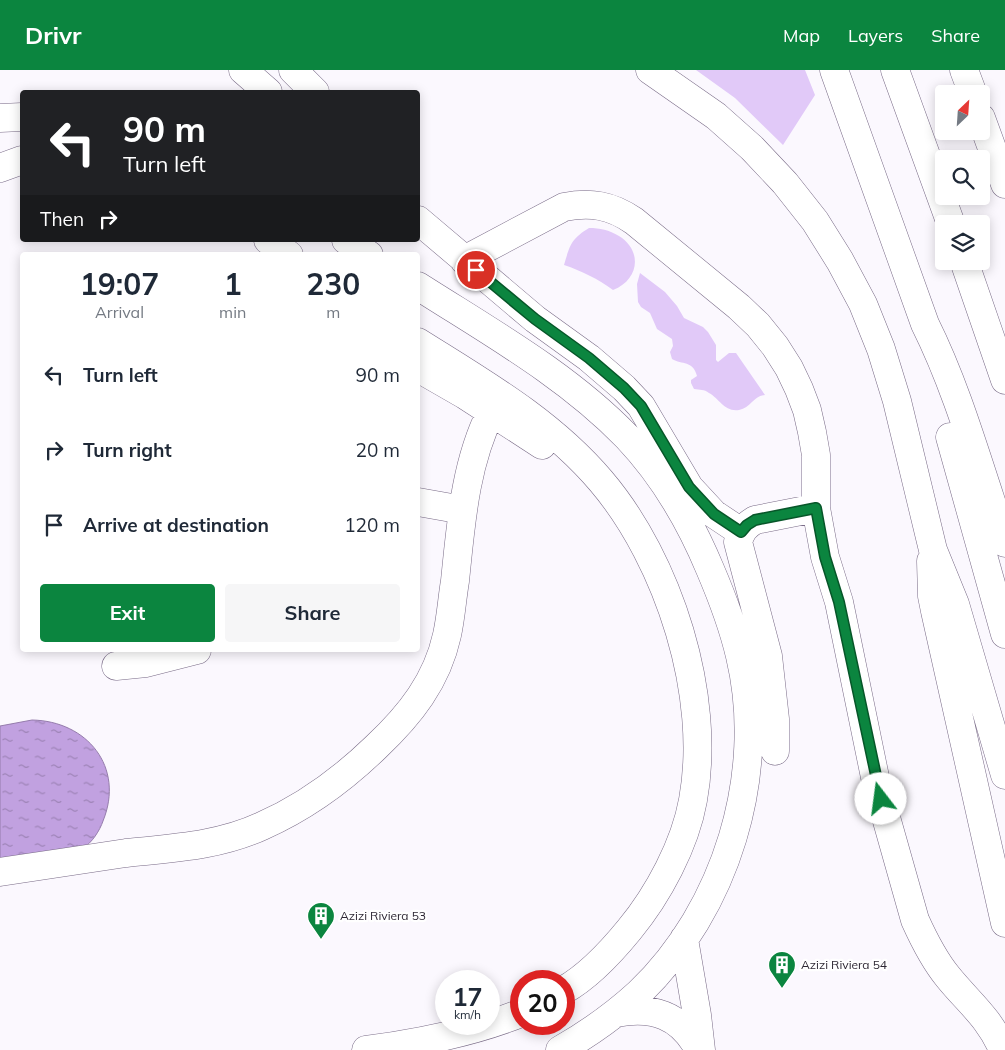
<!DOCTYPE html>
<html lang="en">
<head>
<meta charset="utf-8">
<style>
  body { margin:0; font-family:Mulish,sans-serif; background:#f6f6f7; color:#1f2937; height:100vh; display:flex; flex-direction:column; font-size:19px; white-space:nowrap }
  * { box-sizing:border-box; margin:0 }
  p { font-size:16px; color:#747a83 }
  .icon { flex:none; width:28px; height:28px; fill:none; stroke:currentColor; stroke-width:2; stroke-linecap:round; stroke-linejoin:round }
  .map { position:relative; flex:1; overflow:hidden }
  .drawer { position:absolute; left:20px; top:182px; width:400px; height:400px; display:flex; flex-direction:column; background:#fff; border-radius:5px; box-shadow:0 2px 12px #0003 }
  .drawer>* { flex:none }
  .hud { position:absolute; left:20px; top:20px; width:400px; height:152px; border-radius:5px; box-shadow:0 2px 12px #0003; background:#202124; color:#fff; overflow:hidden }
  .needle { width:32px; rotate:25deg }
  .buttons { position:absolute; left:935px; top:15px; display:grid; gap:10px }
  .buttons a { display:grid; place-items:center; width:55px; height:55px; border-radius:5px; background:#fff; box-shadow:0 2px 12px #0003; font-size:25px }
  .speed { position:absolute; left:435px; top:900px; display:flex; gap:10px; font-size:25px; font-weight:700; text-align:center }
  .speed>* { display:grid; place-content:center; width:65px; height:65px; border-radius:50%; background:#fff; box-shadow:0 2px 12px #0003; line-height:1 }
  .speed small { font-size:12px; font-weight:400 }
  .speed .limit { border:8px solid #d22; background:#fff; color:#111 }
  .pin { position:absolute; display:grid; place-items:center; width:42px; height:42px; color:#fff; margin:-21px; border:2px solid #fff; border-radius:50%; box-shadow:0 1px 5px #0007 }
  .me { position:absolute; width:55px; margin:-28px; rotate:345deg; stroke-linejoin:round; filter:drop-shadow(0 0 4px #0008) }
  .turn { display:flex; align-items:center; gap:18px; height:105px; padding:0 20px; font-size:22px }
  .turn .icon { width:65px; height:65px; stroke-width:2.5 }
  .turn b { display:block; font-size:35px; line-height:42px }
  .then { display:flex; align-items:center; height:48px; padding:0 20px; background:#0003; gap:10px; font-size:19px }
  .eta { display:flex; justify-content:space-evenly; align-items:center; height:85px; text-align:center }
  .eta b { font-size:30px; font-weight:700; line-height:35px }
  .primary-button { display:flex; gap:10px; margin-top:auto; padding:10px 20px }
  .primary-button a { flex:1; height:58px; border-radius:5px; background:#0b853f; color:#fff; font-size:20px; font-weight:700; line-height:58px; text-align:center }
  .primary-button a+a { background:#f6f6f7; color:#1f2937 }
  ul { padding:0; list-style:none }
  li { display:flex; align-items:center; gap:15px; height:75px; padding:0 20px }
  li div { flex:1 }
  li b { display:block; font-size:19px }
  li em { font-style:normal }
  header { display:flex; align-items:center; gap:30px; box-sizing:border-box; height:70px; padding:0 25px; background:#0b853f; color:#fff }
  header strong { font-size:24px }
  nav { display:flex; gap:28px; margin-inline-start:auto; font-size:18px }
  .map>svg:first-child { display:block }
  .green { fill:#e1c9f8 }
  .water { fill:url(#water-ripples); stroke:#957cac }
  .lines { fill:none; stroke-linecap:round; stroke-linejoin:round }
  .minor-casing { stroke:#796b87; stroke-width:29 }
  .highway-casing { stroke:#796b87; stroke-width:29 }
  .minor { stroke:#fff; stroke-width:28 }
  .highway { stroke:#fff; stroke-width:28 }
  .route-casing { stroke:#075629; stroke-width:12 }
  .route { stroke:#0b853f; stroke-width:9 }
  .labels { text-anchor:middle; stroke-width:4.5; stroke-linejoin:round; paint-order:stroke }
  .poi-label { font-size:12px; fill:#2d2733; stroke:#fff; text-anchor:start }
</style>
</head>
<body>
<header>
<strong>Drivr</strong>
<nav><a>Map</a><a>Layers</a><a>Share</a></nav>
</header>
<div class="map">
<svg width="1005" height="980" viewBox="0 0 1005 980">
  <defs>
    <pattern id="water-ripples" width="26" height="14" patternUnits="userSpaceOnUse" patternTransform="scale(1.25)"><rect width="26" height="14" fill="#c1a1e0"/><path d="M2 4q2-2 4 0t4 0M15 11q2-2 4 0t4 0" fill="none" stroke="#9d83b6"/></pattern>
  </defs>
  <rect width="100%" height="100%" fill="#fbf8fe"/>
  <!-- green -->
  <path class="green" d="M696,0H805L815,25L783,75L735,28Z
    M589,158C600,158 609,160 619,166C643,181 639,210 613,220C598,209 582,201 564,195C570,175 571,169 589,158Z
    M640,203L665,222L677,236L684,248L703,257L708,262L716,275V290L718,292L729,283H736L765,325C753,326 751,338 739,340C724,342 720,329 709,323C704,319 700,320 694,319L691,313V310L697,306C693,290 682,295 672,289L670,282L673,276L672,269L657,259L650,243L641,237L638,232L637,214Z"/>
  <!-- water -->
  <path class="water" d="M32,650C87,651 125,697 103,751C100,760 92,773 83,778C78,780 69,780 64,781C43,784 21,787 0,790V656Z"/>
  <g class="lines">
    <defs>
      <path id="minor" d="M243,0L268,22
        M293,0L315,22
        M0,48L22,47
        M0,98L22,90
        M418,150L535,249L589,288L624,318L641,336L689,417L714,444L741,462
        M268,170L289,185
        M346,170L369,185
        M464,190L564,137C591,132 611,135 634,151L739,237L758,255L775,276L789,298L799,319L807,340L812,362L816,385V438L825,487L839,532L876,712L915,850C924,870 934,890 948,907C969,933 989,947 1003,980
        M418,216C490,262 567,305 627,367C663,405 690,451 710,499C722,527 733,556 740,586C768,704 726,840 639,923C615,945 588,964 560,980
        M418,272C483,313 550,351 601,411C669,491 712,626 693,730C685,775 658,825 629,860C611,882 589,906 564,920
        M418,298L465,325L542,375
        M418,432L463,440
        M116,596L146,593L197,580
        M775,681V649L768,586L738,472C741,461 745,456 755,450L816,438
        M0,802C42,796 84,789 126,783C173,778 219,776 262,756C305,737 343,709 376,677C410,645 437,611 447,565C451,547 452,529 455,511C461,453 465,394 491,342
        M684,869L697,945L701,980
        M616,943C653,936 681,945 699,980
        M366,980C420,973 471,963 521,943"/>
      <path id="highway" d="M650,0L716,46L752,78L785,113L815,151L840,191L863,234L881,279L897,331L933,480L955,534L1005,705
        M834,0L925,254C959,322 980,401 1005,473
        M895,0L951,154
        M964,0L973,24
        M981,48L1005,114
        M964,191L1005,310
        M950,367L1005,564
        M931,491L932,526L935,541L1005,853"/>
    </defs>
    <!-- minor casing -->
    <use href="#minor" class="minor-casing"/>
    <!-- highway casing -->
    <use href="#highway" class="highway-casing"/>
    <!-- minor -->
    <use href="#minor" class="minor"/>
    <!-- highway -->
    <use href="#highway" class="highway"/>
  </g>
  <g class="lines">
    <defs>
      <path id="route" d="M476,200L535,249L589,288L624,318L641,336L689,417L714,444L741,462L747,455L755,450L816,438L825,487L839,532L881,729"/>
    </defs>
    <!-- route casing -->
    <use href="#route" class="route-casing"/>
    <!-- route -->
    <use href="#route" class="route"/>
  </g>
  <!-- icons -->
  <defs>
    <symbol id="building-pin" viewBox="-11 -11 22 30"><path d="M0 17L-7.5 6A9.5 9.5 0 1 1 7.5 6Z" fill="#0b853f" stroke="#fff"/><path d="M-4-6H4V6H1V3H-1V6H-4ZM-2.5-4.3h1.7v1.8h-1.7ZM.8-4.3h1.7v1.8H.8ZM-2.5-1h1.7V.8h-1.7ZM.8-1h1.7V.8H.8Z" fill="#fff"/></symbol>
  </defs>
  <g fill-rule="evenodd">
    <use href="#building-pin" x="305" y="830" width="32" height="43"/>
    <use href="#building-pin" x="766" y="879" width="32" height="43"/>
  </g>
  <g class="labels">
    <!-- poi labels -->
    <g class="poi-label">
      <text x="340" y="850">Azizi Riviera 53</text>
      <text x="801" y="899">Azizi Riviera 54</text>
    </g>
  </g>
</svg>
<div class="buttons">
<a><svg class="needle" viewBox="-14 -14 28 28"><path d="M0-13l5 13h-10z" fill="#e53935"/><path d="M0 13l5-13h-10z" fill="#747a83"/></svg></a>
<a><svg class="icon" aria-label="search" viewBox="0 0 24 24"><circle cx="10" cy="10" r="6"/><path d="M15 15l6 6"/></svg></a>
<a><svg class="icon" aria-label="layers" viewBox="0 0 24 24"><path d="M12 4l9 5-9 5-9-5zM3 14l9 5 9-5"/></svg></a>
</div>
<div class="speed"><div>17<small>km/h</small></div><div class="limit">20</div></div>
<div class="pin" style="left:476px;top:200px;background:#d93025"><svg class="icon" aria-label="arrive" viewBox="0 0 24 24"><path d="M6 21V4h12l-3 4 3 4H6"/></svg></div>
<svg class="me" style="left:881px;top:729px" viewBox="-20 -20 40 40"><circle r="19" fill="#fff"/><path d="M0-13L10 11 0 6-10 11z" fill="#0b853f"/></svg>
<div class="hud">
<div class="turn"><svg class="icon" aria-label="left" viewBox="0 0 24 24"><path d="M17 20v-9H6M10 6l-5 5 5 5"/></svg><div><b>90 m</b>Turn left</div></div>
<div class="then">Then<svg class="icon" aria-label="right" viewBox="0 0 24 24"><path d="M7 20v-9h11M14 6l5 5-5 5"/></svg></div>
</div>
<section class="drawer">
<div class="eta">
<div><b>19:07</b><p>Arrival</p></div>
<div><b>1</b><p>min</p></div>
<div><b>230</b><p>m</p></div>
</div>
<ul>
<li><svg class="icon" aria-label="left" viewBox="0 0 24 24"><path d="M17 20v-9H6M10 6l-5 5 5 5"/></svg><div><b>Turn left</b></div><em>90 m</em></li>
<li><svg class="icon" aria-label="right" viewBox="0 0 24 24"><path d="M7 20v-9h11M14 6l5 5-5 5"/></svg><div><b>Turn right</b></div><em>20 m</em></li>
<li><svg class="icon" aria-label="arrive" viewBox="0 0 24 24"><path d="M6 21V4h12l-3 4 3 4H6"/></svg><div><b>Arrive at destination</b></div><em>120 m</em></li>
</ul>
<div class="primary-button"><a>Exit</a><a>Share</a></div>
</section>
</div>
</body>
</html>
